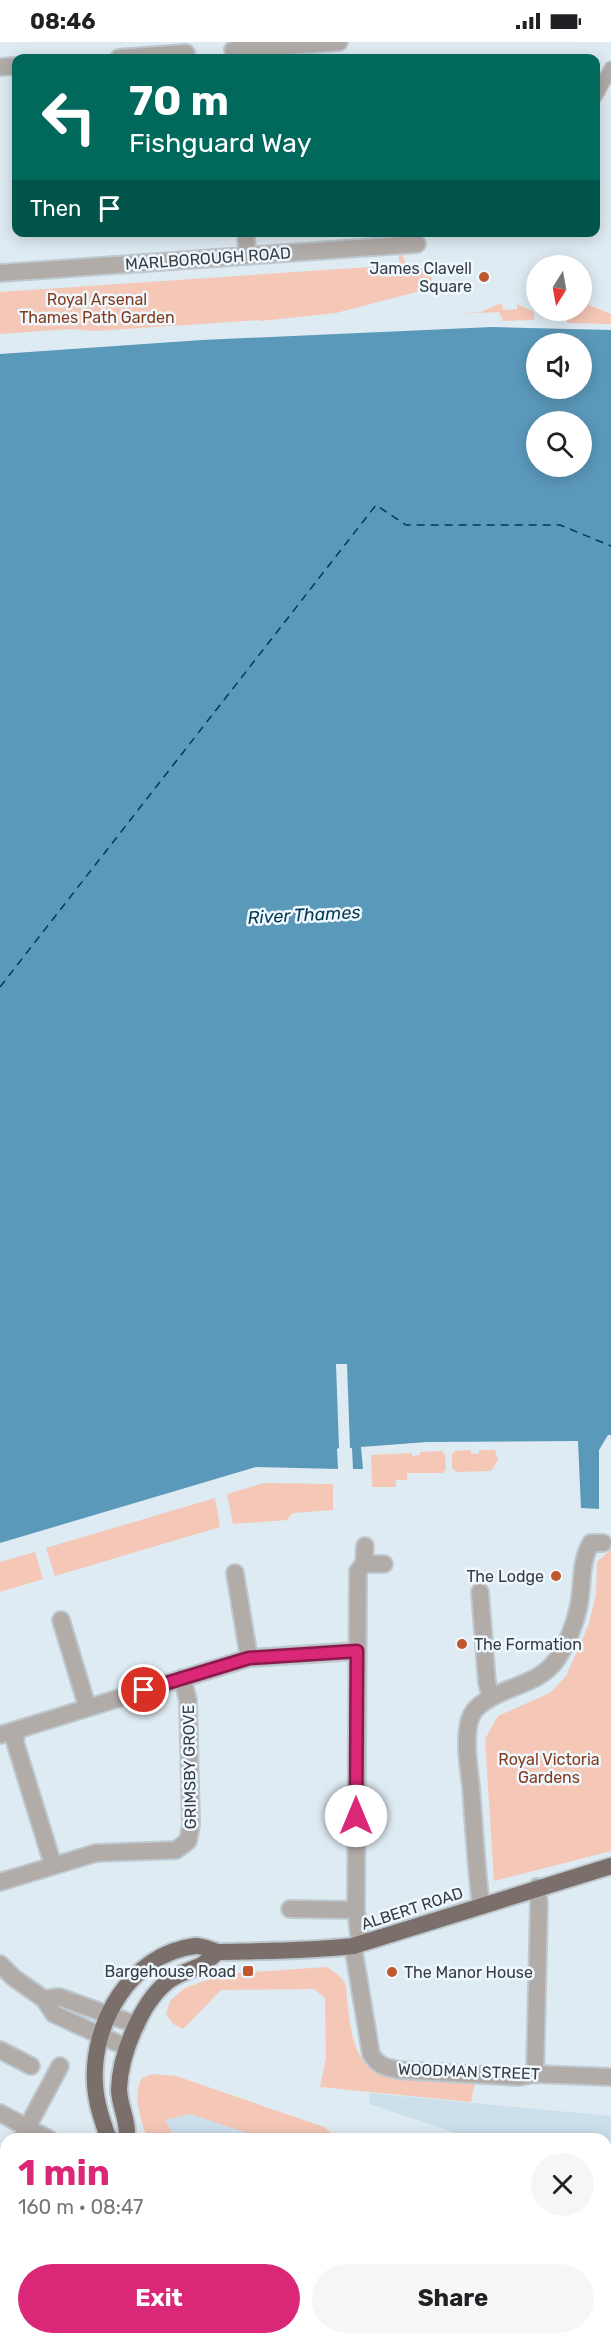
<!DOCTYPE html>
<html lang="en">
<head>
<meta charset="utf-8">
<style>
  body { margin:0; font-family:Rubik,sans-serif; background:#f6f6f6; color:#202124; height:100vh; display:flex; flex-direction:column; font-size:22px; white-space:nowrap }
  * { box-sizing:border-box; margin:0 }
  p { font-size:20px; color:#757577 }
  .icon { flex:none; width:33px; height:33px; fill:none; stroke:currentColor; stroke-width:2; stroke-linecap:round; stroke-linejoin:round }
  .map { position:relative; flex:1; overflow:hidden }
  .panel { position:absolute; left:0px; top:2091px; width:612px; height:212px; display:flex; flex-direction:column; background:#fff; border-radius:18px 18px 0 0; box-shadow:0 3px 15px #0003 }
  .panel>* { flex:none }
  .top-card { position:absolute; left:12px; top:12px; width:588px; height:183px; border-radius:12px; box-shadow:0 3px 15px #0003; background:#00695c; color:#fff; overflow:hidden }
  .needle { width:39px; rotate:191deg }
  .fabs { position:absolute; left:526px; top:213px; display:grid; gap:12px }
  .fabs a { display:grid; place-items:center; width:66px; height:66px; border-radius:50%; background:#fff; box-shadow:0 3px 15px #0003; font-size:30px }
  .pin { position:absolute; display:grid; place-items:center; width:51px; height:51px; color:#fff; margin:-26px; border:3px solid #fff; border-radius:50%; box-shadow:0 2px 6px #0007 }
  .me { position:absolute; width:66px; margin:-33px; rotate:0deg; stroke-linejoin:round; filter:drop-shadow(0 0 4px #0008) }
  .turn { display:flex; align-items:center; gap:21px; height:126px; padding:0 18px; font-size:27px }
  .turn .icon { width:78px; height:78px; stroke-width:2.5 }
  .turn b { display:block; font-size:42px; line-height:51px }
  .then { display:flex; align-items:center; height:57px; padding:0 18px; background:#0003; gap:12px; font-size:22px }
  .round { display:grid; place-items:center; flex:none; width:63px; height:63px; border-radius:32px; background:#f6f6f6 }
  .headline { display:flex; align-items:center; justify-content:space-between; height:102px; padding:0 18px }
  h1 { font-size:36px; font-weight:700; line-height:45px; color:#db2777 }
  .action { display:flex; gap:12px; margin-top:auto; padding:12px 18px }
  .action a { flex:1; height:69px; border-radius:36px; background:#db2777; color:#fff; font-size:24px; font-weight:700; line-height:69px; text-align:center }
  .action a+a { background:#f6f6f6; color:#202124 }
  .status { display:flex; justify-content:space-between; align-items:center; height:42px; padding:0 30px; background:#fff; direction:ltr }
  .status svg { height:16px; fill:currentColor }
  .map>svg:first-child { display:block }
  .built { fill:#cce0ec }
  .green { fill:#f4c7b6 }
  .water { fill:#5b99bb; fill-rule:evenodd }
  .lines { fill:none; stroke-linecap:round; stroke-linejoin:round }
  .ferry { stroke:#033a52; stroke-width:1.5; stroke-dasharray:8 6; stroke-linecap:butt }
  .pedestrian-casing { stroke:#bec8cf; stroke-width:15 }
  .minor-casing { stroke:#bec8cf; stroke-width:20 }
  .trunk-casing { stroke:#bec8cf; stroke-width:20 }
  .pedestrian { stroke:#b2aca9; stroke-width:12 }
  .minor { stroke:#b2aca9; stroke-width:16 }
  .trunk { stroke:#7a6f6a; stroke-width:16 }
  .route-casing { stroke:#8e194d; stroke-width:15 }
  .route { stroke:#db2777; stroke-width:10 }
  .poi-dot { fill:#bf582e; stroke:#eef8fe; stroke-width:2 }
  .labels { text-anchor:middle; stroke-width:5; stroke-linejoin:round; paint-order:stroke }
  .street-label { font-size:16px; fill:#383d40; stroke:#eef8fe }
  .poi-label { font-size:16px; fill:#383d40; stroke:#eef8fe; text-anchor:end }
  .park-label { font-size:16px; fill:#863b1c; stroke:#eef8fe }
  .water-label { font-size:18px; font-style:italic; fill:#033a52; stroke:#eef8fe }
</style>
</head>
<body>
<div class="status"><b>08:46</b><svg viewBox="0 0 49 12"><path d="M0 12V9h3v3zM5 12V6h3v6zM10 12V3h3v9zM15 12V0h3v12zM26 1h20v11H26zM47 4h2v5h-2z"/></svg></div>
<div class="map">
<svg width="611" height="2302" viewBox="0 0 611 2302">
  <rect width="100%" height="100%" fill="#dfebf3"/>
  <!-- built -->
  <path class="built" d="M369,2051L611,2074V2127L606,2128V2097H473L370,2062Z
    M190,2072L265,2097H176L165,2078Z
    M0,2166L6,2169V2247L0,2243Z
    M606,2184L611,2187V2299L603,2297L606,2296Z"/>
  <!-- green -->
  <path class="green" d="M401,210L407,224L431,227L432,246L336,271L260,279L258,278L96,289L70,287L0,292V250L399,223V211Z
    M582,260L611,272V282L567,281V269L582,268Z
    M502,262L503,268L517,267V262L534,270V278L503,279L499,270L457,272L481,270L496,263Z
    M471,1408V1411L479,1412V1408H495L498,1418L491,1429L457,1430L452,1426V1412L455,1409Z
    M442,1409L445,1413L446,1427L443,1431H407V1438H396V1445H372L371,1413L412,1411V1414L420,1413V1410Z
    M264,1441L333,1442V1468L293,1471L287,1478L233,1482L227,1452Z
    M215,1456L220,1485L55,1534L46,1506Z
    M611,1507V1809L494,1839L485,1697L498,1674L550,1651L566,1634L589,1582L596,1552L597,1520Z
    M35,1510L43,1537L0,1550V1520Z
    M326,1925C334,1930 343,1934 346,1944C347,1948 346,1953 347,1958C350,1983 353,2024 382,2033L475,2040L471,2060L320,2045L326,2016L325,1956L314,1947L221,1948L183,1987L173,1982L166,1972L170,1959L185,1946L224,1932Z
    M152,2032L176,2034L324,2085L331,2091L334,2097H265L190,2072L165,2078L176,2097H147C142,2078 131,2054 142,2036Z"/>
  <!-- water -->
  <path class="water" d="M492,285L611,288V1393H608L599,1408V1467L581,1466L578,1399L427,1400L361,1405L363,1427H353L352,1406H350L347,1322H336L339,1406L337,1407L338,1427L256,1425L0,1501V312L202,298ZM537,302H582V346H537ZM537,380H582V424H537Z
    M0,2243L6,2247V2296L115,2297L125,2302H0Z
    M224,2297L603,2296L611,2299V2302H221Z"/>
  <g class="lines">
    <!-- ferry -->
    <path class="ferry" d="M0,945L376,463L406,483H560L611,504"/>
    <defs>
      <path id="pedestrian" d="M596,54L611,26"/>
      <path id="minor" d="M233,8L339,0
        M119,16L186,11
        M0,25L16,24
        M246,190L247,214
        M0,231L417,202
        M364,1522L365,1504
        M235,1531L249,1616
        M480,1550L487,1641L491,1655
        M61,1578L87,1664
        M17,1688L15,1700L53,1823
        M0,1693L249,1616L357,1609
        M0,1840L96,1811L176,1808L188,1799L191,1783L188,1658L182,1636
        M481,1863C476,1824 474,1785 471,1745C469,1727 465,1705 468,1686C469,1677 472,1669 480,1663C504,1643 539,1644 557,1617C568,1601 575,1582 579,1563C583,1541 580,1520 591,1501H603
        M290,1867L356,1868
        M360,1902L356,1868L358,1529L364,1522H384
        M353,1904L371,2012C378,2024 385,2025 398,2028L518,2035L535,2032L611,2035
        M0,1922L14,1936L44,1957L54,1972L126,2005
        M44,1957L59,1955L137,1983
        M0,2008L31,2024
        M535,2032L539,1861L537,1845
        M0,2071L49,2097
        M21,2097L60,2024
        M0,2136L6,2125"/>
      <path id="trunk" d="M111,2097L108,2095C102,2078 96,2061 95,2042C91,1982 130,1912 195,1904C204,1903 212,1910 221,1910C265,1909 310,1909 353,1904L611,1824
        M126,2097C130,2082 119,2064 119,2047C120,2014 140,1962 167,1940C177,1932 188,1929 200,1924C206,1921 212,1914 218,1910
        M165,2302L168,2296"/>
    </defs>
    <!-- pedestrian casing -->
    <use href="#pedestrian" class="pedestrian-casing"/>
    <!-- minor casing -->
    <use href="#minor" class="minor-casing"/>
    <!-- trunk casing -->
    <use href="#trunk" class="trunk-casing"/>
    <!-- pedestrian -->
    <use href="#pedestrian" class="pedestrian"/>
    <!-- minor -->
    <use href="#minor" class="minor"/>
    <!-- trunk -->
    <use href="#trunk" class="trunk"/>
  </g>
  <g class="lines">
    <defs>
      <path id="route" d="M144,1648L249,1616L357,1609L356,1774"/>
    </defs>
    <!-- route casing -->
    <use href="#route" class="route-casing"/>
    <!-- route -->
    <use href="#route" class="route"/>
  </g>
  <!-- markers -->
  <g class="poi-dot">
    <circle cx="484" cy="235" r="6"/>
    <circle cx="556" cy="1534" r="6"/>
    <circle cx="462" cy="1602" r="6"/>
    <rect x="242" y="1923" width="12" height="12" rx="3"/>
    <circle cx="392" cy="1930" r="6"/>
  </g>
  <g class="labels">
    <!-- street labels -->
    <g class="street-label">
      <text transform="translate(208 216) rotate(-4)" y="6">MARLBOROUGH ROAD</text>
      <text transform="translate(189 1725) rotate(-91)" y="6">GRIMSBY GROVE</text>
      <text transform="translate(412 1866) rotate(-18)" y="6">ALBERT ROAD</text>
      <text transform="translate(469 2029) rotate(2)" y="6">WOODMAN STREET</text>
    </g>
    <!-- poi labels -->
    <g class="poi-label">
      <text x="472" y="232">James Clavell<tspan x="472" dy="18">Square</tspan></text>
      <text x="544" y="1540">The Lodge</text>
      <text x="474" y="1608" text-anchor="start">The Formation</text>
      <text x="236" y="1935">Bargehouse Road</text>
      <text x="404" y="1936" text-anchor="start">The Manor House</text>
    </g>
    <!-- park labels -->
    <g class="park-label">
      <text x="97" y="263">Royal Arsenal<tspan x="97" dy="18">Thames Path Garden</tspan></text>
      <text x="549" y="1723">Royal Victoria<tspan x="549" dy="18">Gardens</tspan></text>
    </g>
    <!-- water labels -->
    <g class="water-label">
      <text transform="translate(304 873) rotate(-3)" y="6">River Thames</text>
    </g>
  </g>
</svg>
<div class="fabs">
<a><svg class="needle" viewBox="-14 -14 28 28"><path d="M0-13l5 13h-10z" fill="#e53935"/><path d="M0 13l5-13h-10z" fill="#757577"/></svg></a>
<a><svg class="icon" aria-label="sound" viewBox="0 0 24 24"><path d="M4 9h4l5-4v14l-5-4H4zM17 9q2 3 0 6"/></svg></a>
<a><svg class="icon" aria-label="search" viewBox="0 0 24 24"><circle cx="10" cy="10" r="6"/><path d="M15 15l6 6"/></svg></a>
</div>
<div class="pin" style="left:144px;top:1648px;background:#d93025"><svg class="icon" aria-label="arrive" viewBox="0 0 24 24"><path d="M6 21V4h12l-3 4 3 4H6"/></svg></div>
<svg class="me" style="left:356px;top:1774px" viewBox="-20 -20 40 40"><circle r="19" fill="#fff"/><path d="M0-13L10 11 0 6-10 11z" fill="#db2777"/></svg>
<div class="top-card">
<div class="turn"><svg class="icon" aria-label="left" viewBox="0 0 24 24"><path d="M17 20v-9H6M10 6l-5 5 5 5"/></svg><div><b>70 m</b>Fishguard Way</div></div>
<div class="then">Then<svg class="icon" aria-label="arrive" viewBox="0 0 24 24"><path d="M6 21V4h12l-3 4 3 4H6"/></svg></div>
</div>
<section class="panel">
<div class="headline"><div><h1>1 min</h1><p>160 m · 08:47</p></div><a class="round"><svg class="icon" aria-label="close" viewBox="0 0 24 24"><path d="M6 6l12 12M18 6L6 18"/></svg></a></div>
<div class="action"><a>Exit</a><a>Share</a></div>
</section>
</div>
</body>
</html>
